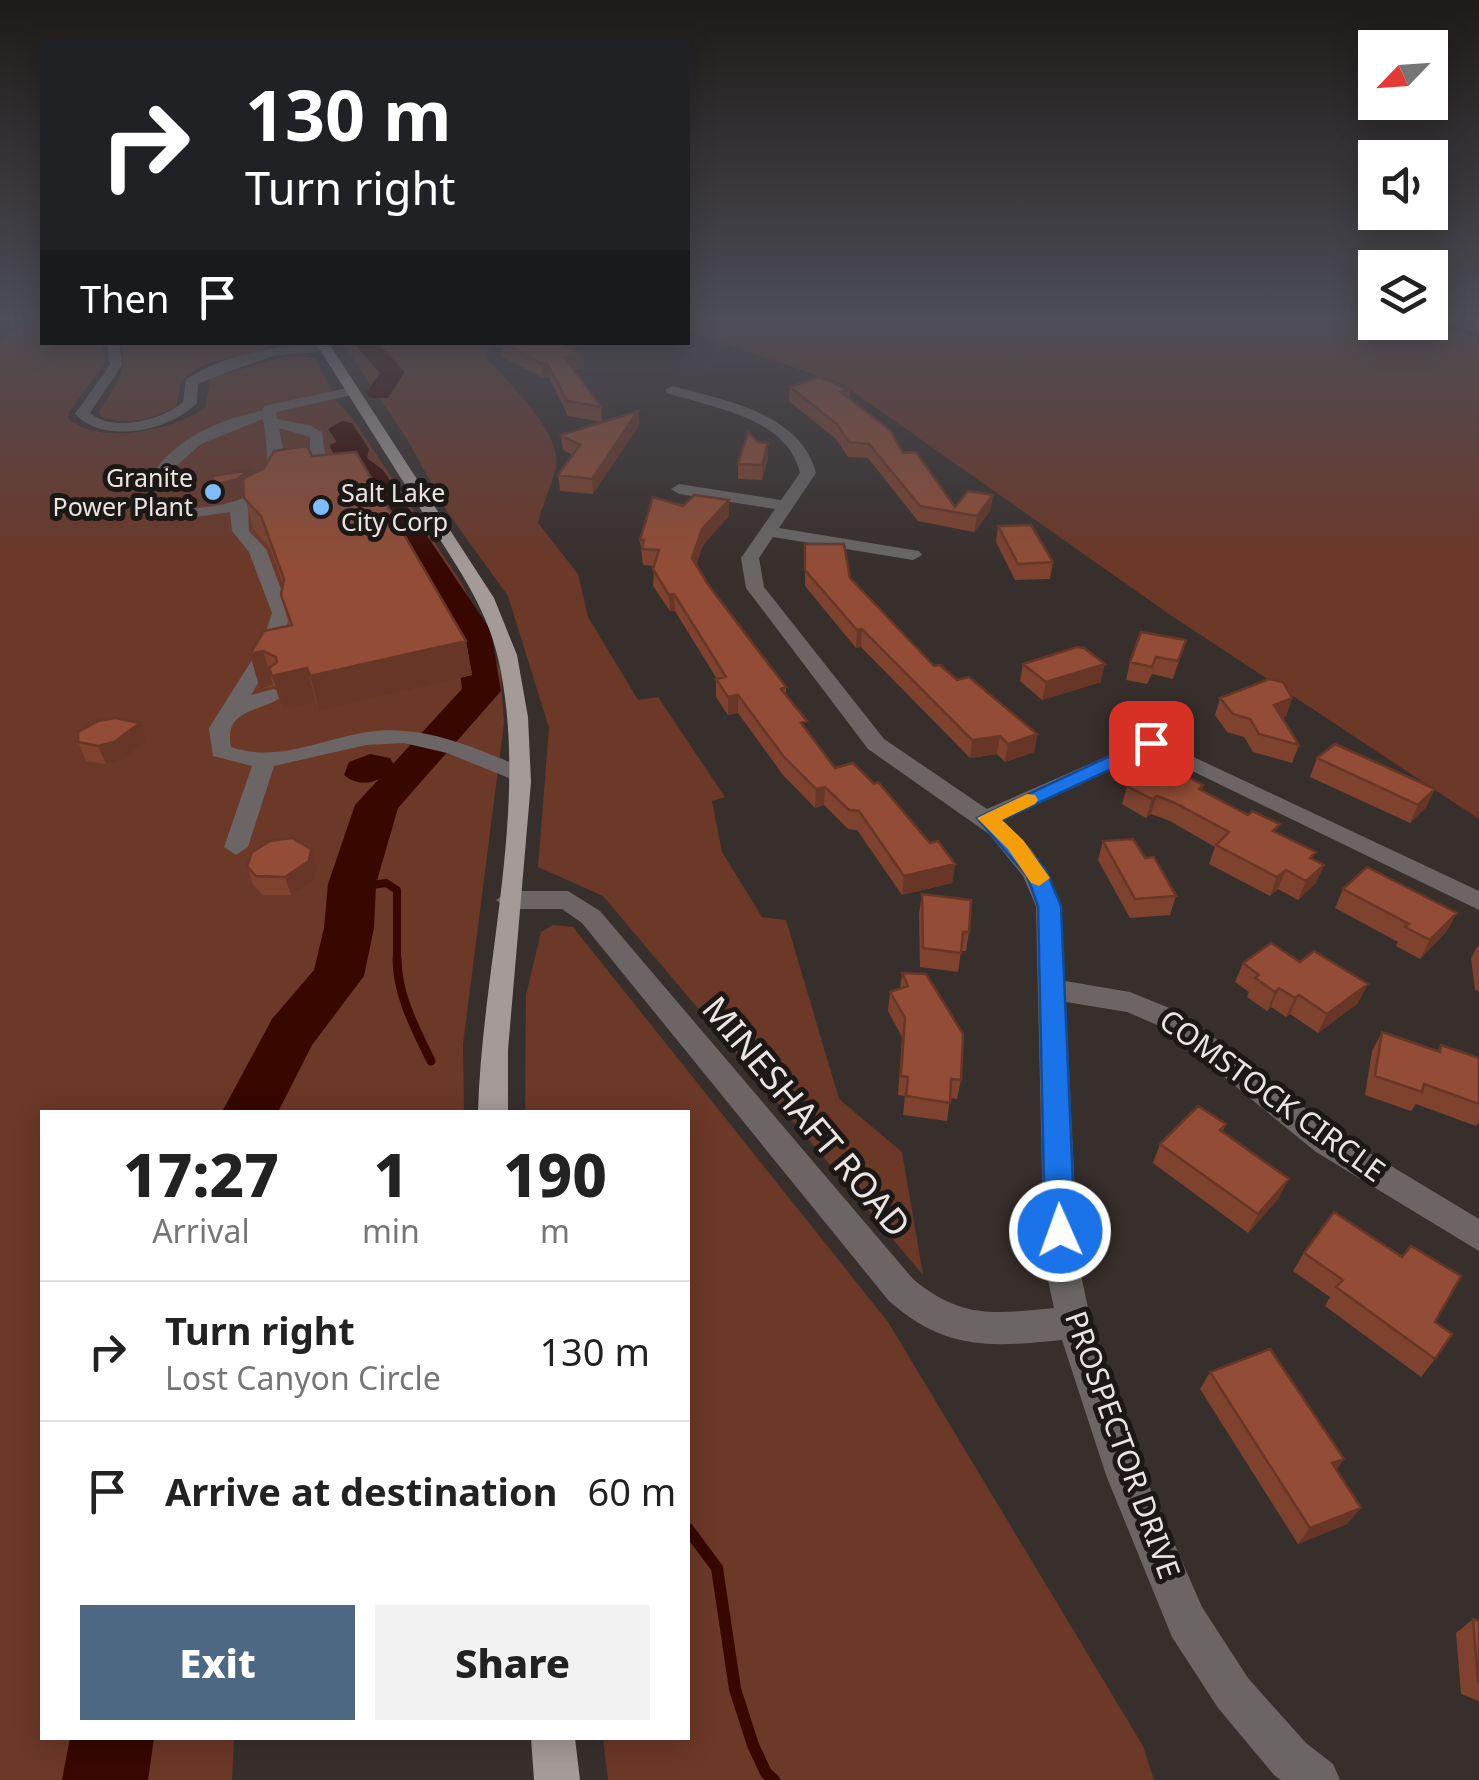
<!DOCTYPE html>
<html lang="en">
<head>
<meta charset="utf-8">
<style>
  body { margin:0; font-family:"Noto Sans",sans-serif; background:#f2f2f2; color:#222; height:100vh; display:flex; flex-direction:column; font-size:38px; white-space:nowrap }
  * { box-sizing:border-box; margin:0 }
  p { font-size:32px; color:#767676 }
  .icon { flex:none; width:55px; height:55px; fill:none; stroke:currentColor; stroke-width:2; stroke-linecap:round; stroke-linejoin:round }
  .map { position:relative; flex:1; overflow:hidden }
  .side { position:absolute; left:40px; top:1110px; width:650px; height:630px; display:flex; flex-direction:column; background:#fff; border-radius:0px; box-shadow:0 5px 25px #0003 }
  .side>* { flex:none }
  .banner { position:absolute; left:40px; top:40px; width:650px; height:305px; border-radius:0px; box-shadow:0 5px 25px #0003; background:#202124; color:#fff; overflow:hidden }
  .needle { width:65px; rotate:245deg }
  .buttons { position:absolute; left:1358px; top:30px; display:grid; gap:20px }
  .buttons a { display:grid; place-items:center; width:90px; height:90px; border-radius:0px; background:#fff; box-shadow:0 5px 25px #0003; font-size:50px }
  .pin { position:absolute; display:grid; place-items:center; width:85px; height:85px; color:#fff; margin:-42px; border-radius:20px; box-shadow:0 5px 15px #0006 }
  .me { position:absolute; width:110px; margin:-55px; rotate:358deg; stroke-linejoin:round; filter:drop-shadow(0 0 8px #0008) }
  .turn { display:flex; align-items:center; gap:35px; height:210px; padding:0 40px; font-size:45px }
  .turn .icon { width:130px; height:130px; stroke-width:2.5 }
  .turn b { display:block; font-size:70px; line-height:85px }
  .then { display:flex; align-items:center; height:95px; padding:0 40px; background:#0003; gap:20px; font-size:38px }
  .eta { display:flex; justify-content:space-evenly; align-items:center; height:170px; text-align:center }
  .eta b { font-size:60px; font-weight:800; line-height:70px }
  .action { display:flex; gap:20px; margin-top:auto; padding:20px 40px }
  .action a { flex:1; height:115px; border-radius:0px; background:#4c6883; color:#fff; font-size:40px; font-weight:800; line-height:115px; text-align:center }
  .action a+a { background:#f2f2f2; color:#222 }
  ul { padding:0; list-style:none }
  li { display:flex; align-items:center; gap:30px; height:140px; padding:0 40px; border-top:2px solid #e0e0e0 }
  li div { flex:1 }
  li b { display:block; font-size:38px }
  li em { font-style:normal }
  .map>svg:first-child { display:block }
  .green { fill:#6c3828 }
  .water { fill:#370700 }
  .lines { fill:none; stroke-linecap:round; stroke-linejoin:round }
  .stream-far3 { stroke:#370700; stroke-width:4 }
  .stream-far2 { stroke:#370700; stroke-width:8 }
  .stream-far1 { stroke:#370700; stroke-width:9 }
  .stream { stroke:#370700; stroke-width:12 }
  .river { fill:#370700; fill-rule:evenodd }
  .minor { fill:#6b6665; fill-rule:evenodd }
  .major { fill:#a49b98; fill-rule:evenodd }
  .wall { fill:#7e422e }
  .shaded-wall { fill:#673626 }
  .building { fill:#934d36; stroke:#673626; stroke-width:2.5 }
  .route { fill:#1a73e8; stroke:#114b97; stroke-width:2.5 }
  .slow { fill:#f59e0b }
  .poi-dot { fill:#7fbdfa; stroke:#1c1816; stroke-width:4 }
  .labels { text-anchor:middle; stroke-width:10; stroke-linejoin:round; paint-order:stroke }
  .far-poi-label { font-size:25px; fill:#eae4e2; stroke:#1c1816; text-anchor:end }
  .street-label { font-size:30px; fill:#eae4e2; stroke:#1c1816 }
  .near-street-label { font-size:35px; fill:#eae4e2; stroke:#1c1816 }
</style>
</head>
<body>
<div class="map">
<svg width="1479" height="1780" viewBox="0 0 1479 1780">
  <rect width="100%" height="100%" fill="#372f2c"/>
  <!-- green -->
  <path class="green" d="M32,319H42V342L101,343L106,362L69,412L68,418C98,447 176,430 206,407L210,378L290,355L315,358L335,399L355,422L464,587L500,670L504,723L463,1044L464,1112H42V1738H234L232,1780H0V341Z
    M688,319H1375V322L1479,319V819L1169,614L842,384L688,331Z
    M297,342L295,347L283,349L277,343C265,344 267,349 256,352C228,359 199,360 180,383L177,406C154,419 125,427 100,416L99,411C115,387 128,372 121,343Z
    M343,343H492L486,355C507,385 566,433 555,472C550,489 542,506 538,523L578,574L588,617L638,700L658,697L725,797L712,801L722,852L762,917L786,920L839,1099L902,1152L923,1275L603,896L538,867L549,728L508,596L446,510L408,441Z
    M553,925L573,927L888,1322L1143,1746L1154,1780H608L603,1738H688V1112H525L526,995L541,932Z"/>
  <!-- water -->
  <path class="water" d="M370,754L390,758L393,763L390,772C376,784 358,787 344,775L349,762Z"/>
  <g class="lines">
    <!-- stream-far3 -->
    <path class="stream-far3" d="M1435,319L1479,337
      M355,449L373,476
      M335,452L332,446L349,440"/>
    <!-- stream-far2 -->
    <path class="stream-far2" d="M352,888L386,883L397,890V960"/>
    <!-- stream-far1 -->
    <path class="stream-far1" d="M397,958C397,995 415,1028 431,1061"/>
    <!-- stream -->
    <path class="stream" d="M688,1529L717,1568L735,1689L753,1745L766,1773L774,1780"/>
    <!-- river -->
    <path class="river" d="M352,342H377L405,372L388,398H370L366,393L380,373Z
      M342,421L352,423L369,449L367,458L383,470L491,631L501,691L398,808L376,884L374,928L364,976L312,1045L278,1112H222L272,1019L314,970L324,928L328,884L355,805L462,689L455,631L362,482L346,470L333,450L338,444L328,429Z
      M70,1738H154L148,1780H62Z"/>
    <!-- minor -->
    <path class="minor" d="M107,342H119L122,365L90,413C114,433 161,420 183,402L186,379C233,350 270,349 324,343L330,347C315,356 292,352 274,356C266,358 204,380 198,384L197,403C170,431 104,445 75,414L110,365Z
      M672,386C724,400 801,413 816,473L779,528L919,551L922,555L913,560L773,537L759,558L764,587L884,739L987,809L1151,737L1479,891V910L1151,751L1002,821C1062,871 1062,909 1065,981L1130,992L1184,1014L1338,1134L1479,1219V1251L1316,1152L1164,1028L1127,1012L1066,1002L1078,1261L1091,1322L1143,1472L1202,1607L1248,1678L1306,1743L1333,1764L1340,1780H1281L1274,1775L1218,1708L1172,1637L1106,1475L1062,1340C991,1347 946,1351 889,1301L582,923L562,909H509L496,900L509,891H568L600,911L913,1279C961,1319 994,1314 1054,1308L1044,1261L1036,906L1023,876L989,834L868,749L746,588L741,558L775,509L679,494L671,489L679,484L781,500L800,473C788,418 714,408 667,393L665,390Z
      M352,387L357,388V394L276,412L277,419L309,425L322,432L325,455L313,464L284,468L270,495L248,507L249,531L266,549L290,613L282,644L251,695L274,689L284,695C263,713 223,707 231,747C279,763 321,739 368,732C407,726 446,737 482,751C497,758 519,763 530,775L519,782L447,753L404,743L366,745L274,766L248,847L236,855L224,847L252,766L213,756L209,728L262,644L272,613L249,552L232,531L230,512L176,520L168,515C178,508 193,509 206,507C270,499 272,475 263,419L201,444L167,474L154,471C181,436 220,419 262,411L264,406ZM279,428L310,437V453L285,460Z"/>
    <!-- major -->
    <path class="major" d="M315,342H328L494,598L517,655L528,717L531,782L508,1050V1112H478C482,965 531,802 498,658C486,605 453,561 425,516C388,458 352,400 315,342Z
      M531,1738H575L580,1780H534Z"/>
  </g>
  <!-- wall -->
  <path class="wall" d="M501,344L584,368L574,370L601,407L602,422L568,416L549,377L543,378L502,357Z
    M790,387L850,390L849,399L955,507L993,495L990,511L974,532L918,521L868,458L848,457L836,439L789,401Z
    M638,411L639,425L593,494L560,491L558,475L573,455L563,450L561,435Z
    M312,456L466,641L472,675L319,711L316,702L283,710L275,686L260,689L250,654L289,625L281,595L283,584L270,548L253,529L244,493L220,501L212,476L250,470L251,475Z
    M768,458L762,480L738,479V464Z
    M729,500V516L703,545L696,565L709,586L786,687V695L807,730L835,768L955,864L952,883L902,895L857,830L848,829L824,805L815,808L783,775L738,713L728,715L716,697V679H717L675,611H670L653,586L654,566L643,565L640,540L683,506Z
    M998,526L1053,562L1050,579L1015,580L996,542Z
    M805,544L850,578L934,666L1037,734L1034,752L1005,762L997,754L970,758L861,647L856,648L805,586Z
    M1186,640L1173,679L1152,674L1147,684L1126,680L1130,662Z
    M1023,664L1101,682L1042,700L1020,681Z
    M1220,698H1292L1286,716L1282,718L1299,745L1292,763L1253,752L1244,737L1227,732L1215,715Z
    M147,741L121,760L106,764L86,761L78,742Z
    M1317,758L1435,789L1426,807L1410,823L1310,777Z
    M1179,778L1203,785L1202,790L1276,833L1313,859L1324,865L1316,883L1298,900L1278,889L1270,896L1209,864L1215,847L1170,821L1151,814L1146,818L1122,804L1127,786Z
    M1103,841L1176,896L1170,915L1130,918L1098,860Z
    M247,866L317,868L315,880L291,895H263L253,885Z
    M1343,889L1457,913L1446,932L1420,959L1396,946L1398,942L1335,908Z
    M922,894L969,932L966,951H961L958,972L920,967L919,913Z
    M1479,944V991L1475,990L1471,958Z
    M1243,963L1358,1003L1318,1033L1290,1014L1286,1017L1271,1007L1267,1011L1247,997L1249,992L1235,982Z
    M902,973L961,1080L957,1099L950,1098L947,1121L903,1115L905,1096L898,1095L902,1037L888,1011L890,992L900,989Z
    M1382,1032L1437,1052L1441,1045L1479,1058V1122L1476,1126L1416,1104L1411,1111L1365,1095L1372,1051Z
    M1226,1124L1222,1132L1279,1198L1248,1233L1153,1163L1160,1144Z
    M1304,1253L1435,1322V1359L1421,1377L1325,1306L1330,1297L1293,1271Z
    M1210,1372L1344,1459L1336,1470L1347,1524L1298,1544L1200,1389Z
    M1473,1619L1479,1621V1701L1461,1694L1456,1633Z"/>
  <!-- shaded-wall -->
  <path class="shaded-wall" d="M583,354L584,368L567,372L565,358Z
    M547,363L549,377L543,378L542,364Z
    M638,411L639,425L593,494L592,479Z
    M768,443V458L762,480V465Z
    M250,470L254,485L242,494L220,501L215,485Z
    M993,495L990,511L974,532L977,516Z
    M729,500V516L703,545L692,575V558L702,529Z
    M674,594L675,611H670L669,595Z
    M862,629L861,647L856,648L857,630Z
    M466,641L472,675L319,711L310,676Z
    M263,651L273,685L260,689L250,654Z
    M1105,664L1101,682L1042,700L1046,682Z
    M307,668L316,702L283,710L272,676Z
    M738,695V713L728,715V697Z
    M1292,698L1286,716L1268,723L1274,705Z
    M140,723L147,741L121,760L106,764L98,746Z
    M1037,734L1034,752L1005,762L1008,744Z
    M1000,736L997,754L970,758L972,740Z
    M825,787L824,805L815,808L816,789Z
    M1435,789L1426,807L1410,823L1418,805Z
    M1157,796L1151,814L1146,818L1152,799Z
    M311,849L317,868L315,880L291,895L285,877Z
    M955,864L952,883L902,895L904,876Z
    M1324,865L1316,883L1298,900L1306,881Z
    M1286,870L1278,889L1270,896L1277,877Z
    M1457,913L1446,932L1420,959L1430,940Z
    M1368,984L1358,1003L1318,1033L1327,1014Z
    M1279,988L1271,1007L1267,1011L1275,992Z
    M1299,995L1290,1014L1286,1017L1295,998Z
    M1289,1179L1279,1198L1248,1233L1258,1214Z
    M1344,1459L1331,1476L1332,1463Z
    M1361,1508L1347,1524L1298,1544L1310,1528Z"/>
  <!-- building -->
  <path class="building" d="M501,342H558L583,354L565,358L601,407L567,401L547,363L542,364Z
    M819,377L850,390L841,392L890,430L903,453L916,452L955,507L968,491L993,495L977,516L920,506L869,444L849,442L837,424L790,387Z
    M638,411L592,479L558,475L580,445L561,435Z
    M748,432L758,442L768,443L762,465L738,464Z
    M307,446L312,456L356,452L466,641L310,676L307,668L272,676L269,668L277,662L276,657L263,651L250,654L264,631L292,625L281,595L284,579L261,516L244,498L243,479L264,468L274,451Z
    M250,470L237,479L215,485L212,476Z
    M694,495L729,500L702,529L692,558L709,586L786,687L781,689L807,721L801,723L835,768L853,763L874,784L878,782L930,843L938,841L955,864L904,876L859,811L849,810L825,787L816,789L784,757L738,695L728,697L716,679L726,677L674,594L669,595L653,569L659,550L642,549L644,540H640L653,497L683,506Z
    M1031,525L1053,562L1018,564L998,526Z
    M805,544H844L850,578L934,666L940,665L957,680L969,677L1037,734L1008,744L1000,736L972,740L862,629L857,630L805,570Z
    M1141,632L1186,640L1178,661L1156,657L1152,667L1130,662Z
    M1077,647L1084,648L1105,664L1046,682L1023,664Z
    M1269,679L1283,682L1292,698L1274,705L1299,745L1259,734L1250,719L1233,714L1220,698Z
    M115,718L140,723L114,742L98,746L78,742V732L98,721Z
    M1335,744L1435,789L1418,805L1317,758Z
    M1157,766L1179,778L1184,775L1203,785L1199,789L1248,815L1252,811L1280,824L1273,831L1316,852L1310,858L1324,865L1306,881L1286,870L1277,877L1216,845L1229,832L1175,803L1157,796L1152,799L1127,786Z
    M292,838L311,849L309,861L285,877L256,876L247,866L252,852L270,841Z
    M1133,839L1145,858L1154,857L1176,896L1135,899L1103,841Z
    M1367,867L1457,913L1430,940L1405,927L1409,924L1343,889Z
    M922,894L971,900L969,932H963L961,953L923,948Z
    M1271,943L1300,962L1314,951L1368,984L1327,1014L1299,995L1295,998L1279,988L1275,992L1255,978L1259,975L1243,963Z
    M902,973L926,974L963,1034L961,1080L951,1079L950,1103L906,1096L908,1077L901,1076L905,1018L890,992L908,986Z
    M1382,1032L1440,1052L1441,1045L1479,1058V1104L1424,1084L1422,1092L1375,1076Z
    M1198,1106L1226,1124L1220,1130L1289,1179L1258,1214L1160,1144Z
    M1334,1212L1402,1257L1411,1246L1461,1276L1435,1322L1452,1334L1435,1359L1336,1287L1343,1280L1304,1253Z
    M1270,1349L1344,1459L1332,1463L1361,1508L1310,1528L1210,1372Z
    M1473,1619L1479,1621V1681H1478Z"/>
  <!-- sky -->
  <linearGradient id="sky" x2="0" y2="1"><stop stop-color="#1e1a18"/><stop offset="0.56" stop-color="#4d4d56"/><stop offset="1" stop-color="#4d4d56" stop-opacity="0"/></linearGradient>
  <rect width="1479" height="568" fill="url(#sky)"/>
  <!-- route -->
  <path class="route" d="M1151,737L1158,739V747L1002,820L1046,870L1061,906L1075,1231L1071,1240L1060,1244L1049,1240L1045,1231L1038,906L1027,876L977,818Z"/>
  <!-- slow -->
  <path class="slow" d="M1027,794L1035,795L1038,800L1035,804L1002,820L1023,840L1050,878L1039,886L1031,883L1008,849L977,818Z"/>
  <!-- markers -->
  <g class="poi-dot">
    <circle cx="213" cy="492" r="10"/>
    <circle cx="321" cy="507" r="10"/>
  </g>
  <g class="labels">
    <!-- far-poi labels -->
    <g class="far-poi-label">
      <text x="193" y="487">Granite<tspan x="193" dy="29">Power Plant</tspan></text>
      <text x="341" y="502" text-anchor="start">Salt Lake<tspan x="341" dy="29">City Corp</tspan></text>
    </g>
    <!-- street labels -->
    <g class="street-label">
      <text transform="translate(1272 1096) rotate(36)" y="10">COMSTOCK CIRCLE</text>
      <text transform="translate(1122 1445) rotate(70)" y="10">PROSPECTOR DRIVE</text>
    </g>
    <!-- near-street labels -->
    <g class="near-street-label">
      <text transform="translate(806 1117) rotate(50)" y="12">MINESHAFT ROAD</text>
    </g>
  </g>
</svg>
<div class="buttons">
<a><svg class="needle" viewBox="-14 -14 28 28"><path d="M0-13l5 13h-10z" fill="#e53935"/><path d="M0 13l5-13h-10z" fill="#767676"/></svg></a>
<a><svg class="icon" aria-label="sound" viewBox="0 0 24 24"><path d="M4 9h4l5-4v14l-5-4H4zM17 9q2 3 0 6"/></svg></a>
<a><svg class="icon" aria-label="layers" viewBox="0 0 24 24"><path d="M12 4l9 5-9 5-9-5zM3 14l9 5 9-5"/></svg></a>
</div>
<div class="pin" style="left:1151px;top:743px;background:#d93025"><svg class="icon" aria-label="arrive" viewBox="0 0 24 24"><path d="M6 21V4h12l-3 4 3 4H6"/></svg></div>
<svg class="me" style="left:1060px;top:1231px" viewBox="-20 -20 40 40"><circle r="17" fill="#1a73e8" stroke="#fff" stroke-width="3"/><path d="M0-11L8 9 0 5-8 9z" fill="#fff"/></svg>
<div class="banner">
<div class="turn"><svg class="icon" aria-label="right" viewBox="0 0 24 24"><path d="M7 20v-9h11M14 6l5 5-5 5"/></svg><div><b>130 m</b>Turn right</div></div>
<div class="then">Then<svg class="icon" aria-label="arrive" viewBox="0 0 24 24"><path d="M6 21V4h12l-3 4 3 4H6"/></svg></div>
</div>
<section class="side">
<div class="eta">
<div><b>17:27</b><p>Arrival</p></div>
<div><b>1</b><p>min</p></div>
<div><b>190</b><p>m</p></div>
</div>
<ul>
<li><svg class="icon" aria-label="right" viewBox="0 0 24 24"><path d="M7 20v-9h11M14 6l5 5-5 5"/></svg><div><b>Turn right</b><p>Lost Canyon Circle</p></div><em>130 m</em></li>
<li><svg class="icon" aria-label="arrive" viewBox="0 0 24 24"><path d="M6 21V4h12l-3 4 3 4H6"/></svg><div><b>Arrive at destination</b></div><em>60 m</em></li>
</ul>
<div class="action"><a>Exit</a><a>Share</a></div>
</section>
</div>
</body>
</html>
